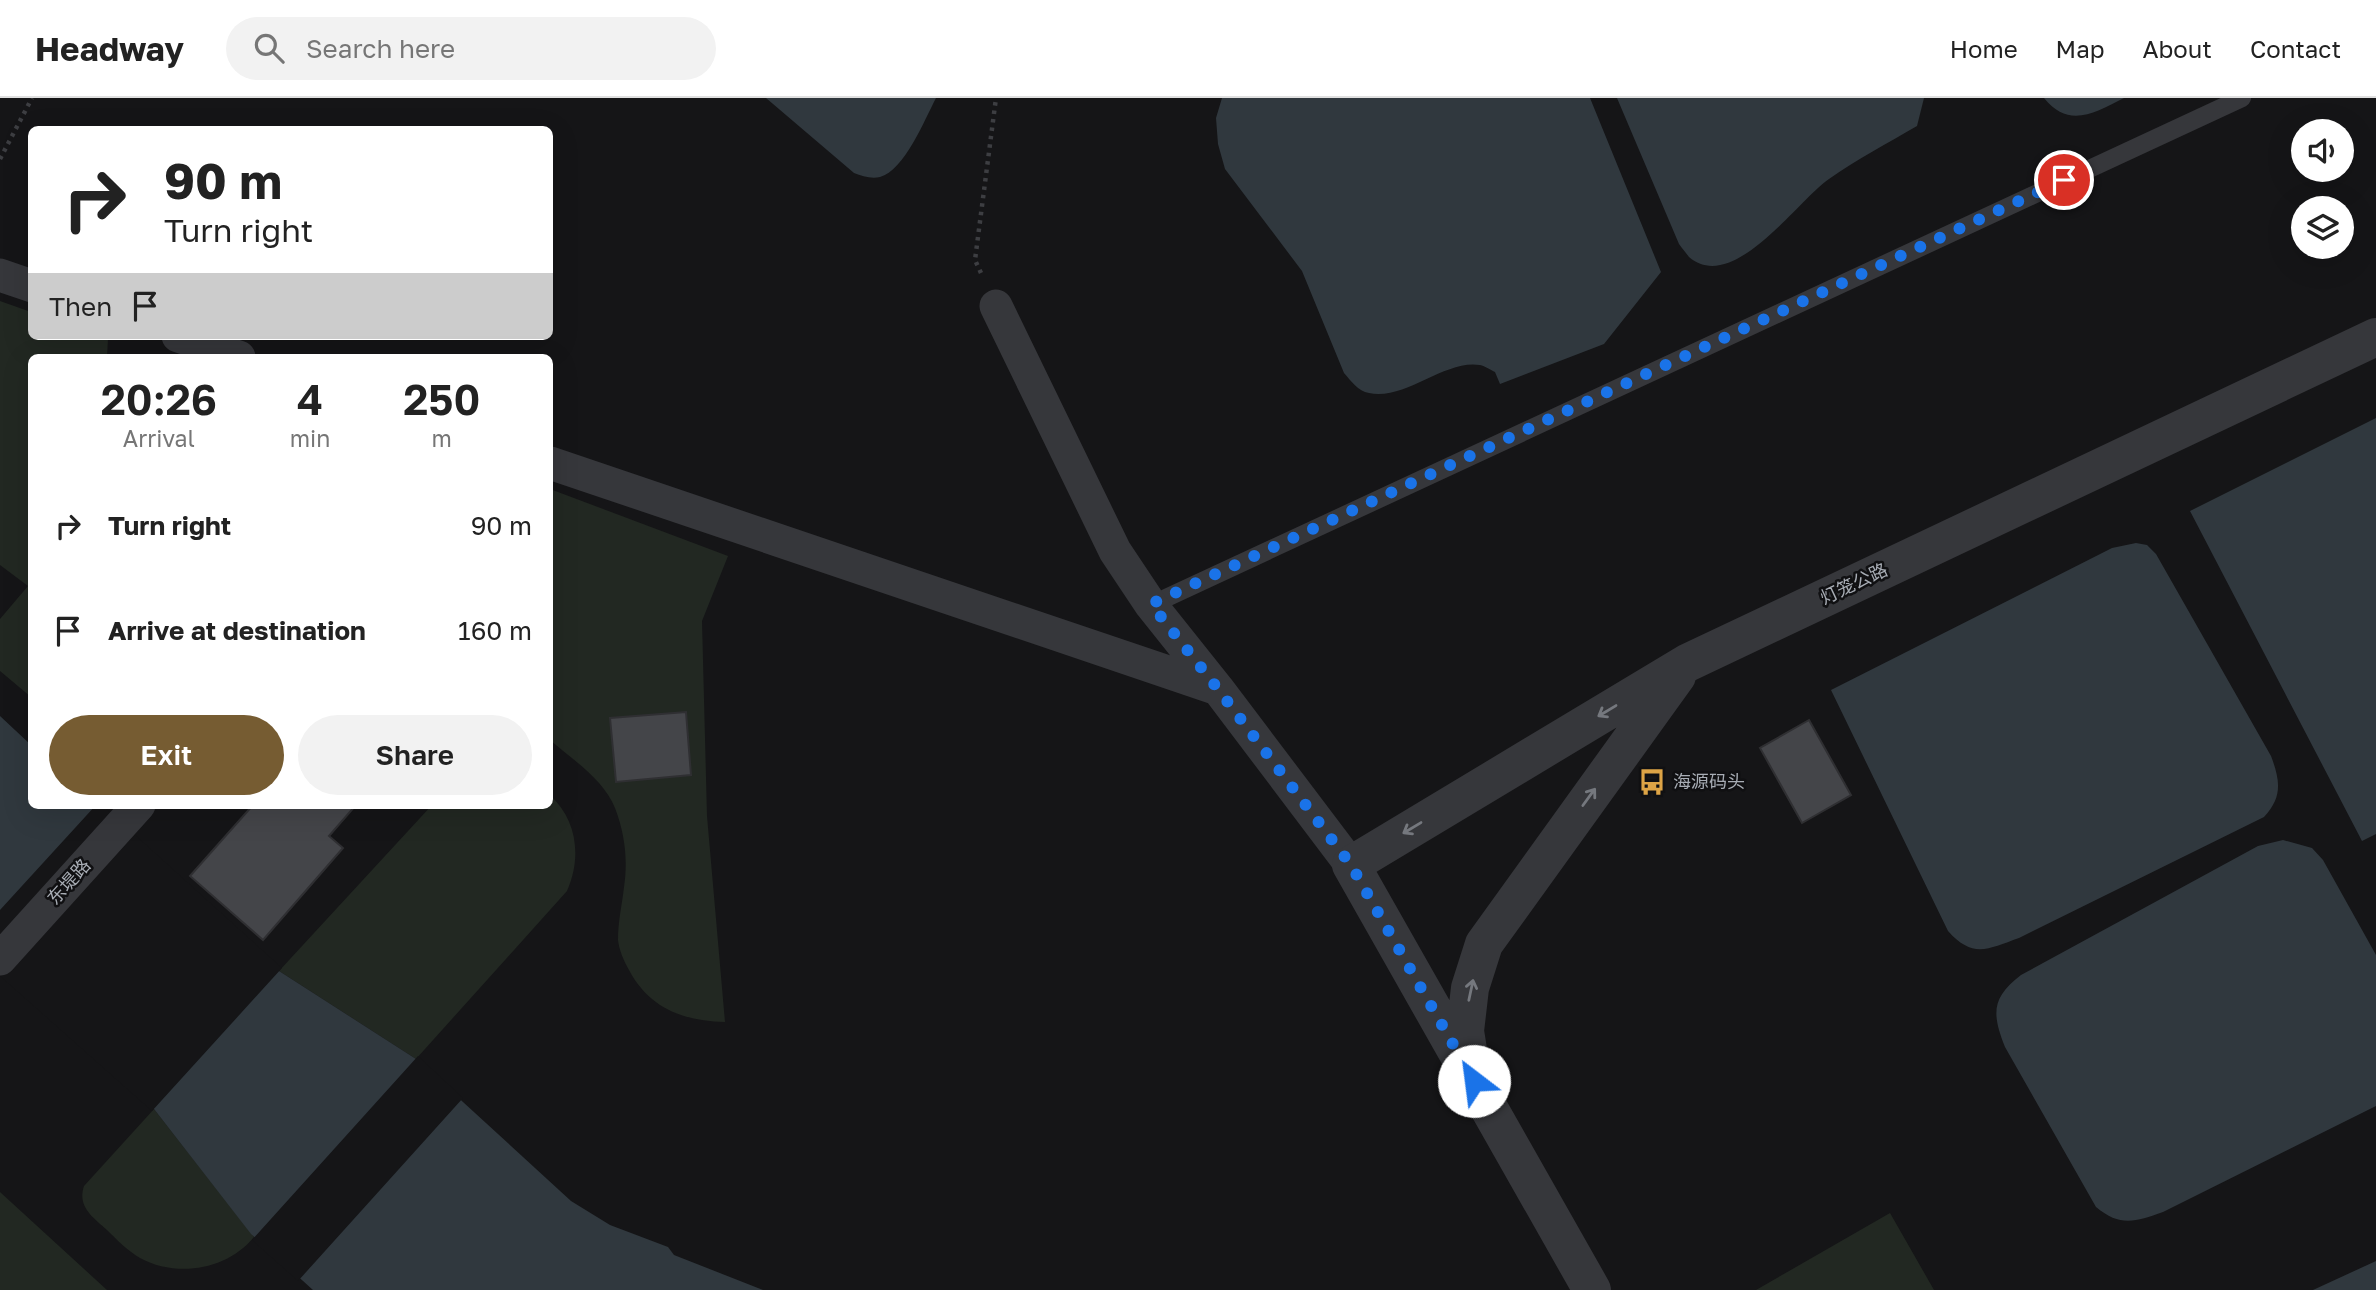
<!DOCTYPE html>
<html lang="en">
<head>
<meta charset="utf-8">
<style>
  body { margin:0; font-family:"Golos Text","Noto Sans SC",sans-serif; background:#f2f2f2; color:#222; height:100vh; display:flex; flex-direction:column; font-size:26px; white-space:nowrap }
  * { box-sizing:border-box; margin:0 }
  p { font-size:23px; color:#767676 }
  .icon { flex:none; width:38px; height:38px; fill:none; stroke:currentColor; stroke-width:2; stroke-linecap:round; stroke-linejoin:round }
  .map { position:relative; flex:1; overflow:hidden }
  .panel { position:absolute; left:28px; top:256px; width:525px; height:455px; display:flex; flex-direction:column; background:#fff; border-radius:10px; box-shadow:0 7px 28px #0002 }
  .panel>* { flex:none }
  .guide { position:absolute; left:28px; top:28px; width:525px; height:214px; border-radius:10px; box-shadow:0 7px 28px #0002; background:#fff; color:#222; overflow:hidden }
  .fabs { position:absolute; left:2291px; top:21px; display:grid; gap:14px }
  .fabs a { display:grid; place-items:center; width:63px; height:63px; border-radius:50%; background:#fff; box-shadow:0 7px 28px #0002; font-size:35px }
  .pin { position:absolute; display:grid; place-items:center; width:60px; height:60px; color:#fff; margin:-30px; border:4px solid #fff; border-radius:50%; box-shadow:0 2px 7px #0007 }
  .me { position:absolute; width:77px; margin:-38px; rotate:330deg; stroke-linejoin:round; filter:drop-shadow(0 0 5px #0008) }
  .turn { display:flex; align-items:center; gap:24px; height:147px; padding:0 21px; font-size:32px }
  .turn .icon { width:91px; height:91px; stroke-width:2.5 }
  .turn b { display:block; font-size:49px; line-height:60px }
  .then { display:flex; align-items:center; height:66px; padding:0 21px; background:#0003; gap:14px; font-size:26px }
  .eta { display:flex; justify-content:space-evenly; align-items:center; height:119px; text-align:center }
  .eta b { font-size:42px; font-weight:600; line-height:49px }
  .button { display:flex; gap:14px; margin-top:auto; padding:14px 21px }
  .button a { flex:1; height:80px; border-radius:42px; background:#765c32; color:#fff; font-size:28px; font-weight:600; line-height:80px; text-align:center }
  .button a+a { background:#f2f2f2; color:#222 }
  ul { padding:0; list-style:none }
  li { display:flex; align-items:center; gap:21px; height:105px; padding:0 21px }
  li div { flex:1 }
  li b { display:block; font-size:26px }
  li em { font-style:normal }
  header { display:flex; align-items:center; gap:42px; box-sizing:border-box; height:98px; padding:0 35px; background:#fff; border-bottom:2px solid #e0e0e0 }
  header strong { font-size:33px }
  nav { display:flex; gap:38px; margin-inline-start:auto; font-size:24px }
  .search { width:490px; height:63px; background:#f2f2f2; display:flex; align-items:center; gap:18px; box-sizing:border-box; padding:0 24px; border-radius:38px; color:#767676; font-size:26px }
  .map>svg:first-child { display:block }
  .green { fill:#222822 }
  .water { fill:#30383e }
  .pier { fill:#151517 }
  .building { fill:#444549; stroke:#2f2f32; stroke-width:2 }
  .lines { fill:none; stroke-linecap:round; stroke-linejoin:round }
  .path { stroke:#3d3e42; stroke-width:4.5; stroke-dasharray:3.5 5; stroke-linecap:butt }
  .service { stroke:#36373b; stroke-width:18 }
  .minor { stroke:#36373b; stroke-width:33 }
  .tertiary { stroke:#36373b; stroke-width:38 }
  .oneway { stroke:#75787e }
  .route { stroke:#1a73e8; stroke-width:12; stroke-dasharray:0 21.6 }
  .labels { text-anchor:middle; stroke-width:5; stroke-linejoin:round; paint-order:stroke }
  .street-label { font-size:18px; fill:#a8adb5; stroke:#101012 }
  .poi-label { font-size:18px; fill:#a8adb5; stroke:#101012; text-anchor:start }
</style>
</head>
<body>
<header>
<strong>Headway</strong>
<div class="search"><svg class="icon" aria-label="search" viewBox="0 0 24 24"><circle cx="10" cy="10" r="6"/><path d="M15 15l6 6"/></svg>Search here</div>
<nav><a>Home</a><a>Map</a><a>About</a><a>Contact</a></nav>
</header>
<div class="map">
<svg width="2376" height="1192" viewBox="0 0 2376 1192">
  <rect width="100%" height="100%" fill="#151517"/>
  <!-- green -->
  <path class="green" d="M0,203L31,214L32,238H101L108,241L107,259H32L31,599L0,573V521L28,488L0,467Z
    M550,391L728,458L702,523L707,718L725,924C683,923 649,910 629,872C624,863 619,852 618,842C618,823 622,807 624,789C628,762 625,736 615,710C604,682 572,661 550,642Z
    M550,697C577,722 582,759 567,793L416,961L279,873L432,707H550Z
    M154,1011L254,1139C227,1172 177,1180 140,1160C128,1153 117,1142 107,1132C93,1119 77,1109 84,1088Z
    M0,1094L107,1192H0Z
    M1890,1115L1934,1192H1756Z"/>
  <!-- water -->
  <path class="water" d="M766,0H936C925,21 904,73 880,79C871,81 862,78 854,75Z
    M1222,0H1590L1661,174L1604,246L1500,286L1495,274C1491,272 1485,268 1480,267C1445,261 1405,303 1369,295C1358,293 1351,283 1344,275L1302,173L1225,71L1218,46L1216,20Z
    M1617,0H1924L1917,28C1888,45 1857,61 1829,81C1798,102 1733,197 1689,159C1686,155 1682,150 1679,146Z
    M2044,0H2124C2094,15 2069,31 2044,0Z
    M2376,320V736L2362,743L2190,413Z
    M2136,445L2147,447L2156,456L2271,658C2280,682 2283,699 2264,719L2019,840C1988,851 1973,861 1948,833L1831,592L2112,450Z
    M0,618L31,647L32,707H96L279,873L416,961L571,1103L610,1127L668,1149L674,1157L763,1192H313L251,1136L154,1011L0,873Z
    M2283,742L2312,750L2323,762L2376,857V1008L2163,1114C2135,1124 2120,1129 2096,1109L2005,949C1992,916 1991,900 2021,877L2258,748Z
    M2376,1163V1192H2313Z"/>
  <!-- pier -->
  <path class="pier" d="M96,707H102L282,870L152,1013L0,878V812Z
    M418,958L463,1000L298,1183L252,1142Z"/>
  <!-- building -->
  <path class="building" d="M686,614L691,677L616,684L610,620Z
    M1809,622L1851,697L1802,725L1760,650Z
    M253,707H356L329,738L343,750L263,842L190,778Z"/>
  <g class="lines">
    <!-- path -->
    <path class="path" d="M0,61L32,0
      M981,175L975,162L996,0"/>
    <!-- service -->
    <path class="service" d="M1151,507L2242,0"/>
    <!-- minor -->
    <path class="minor" d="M0,177L32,188
      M996,208L1115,453L1151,507L1218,591L1351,767
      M178,238L239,259
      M550,365L1218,591
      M0,861L139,707"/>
    <!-- tertiary -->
    <path class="tertiary" d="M1471,971L1465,933L1470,890L1484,846L1677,578
      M1592,1192L1351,767L1687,565L2376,239"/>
  </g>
  <!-- one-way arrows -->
  <defs><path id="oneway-shaft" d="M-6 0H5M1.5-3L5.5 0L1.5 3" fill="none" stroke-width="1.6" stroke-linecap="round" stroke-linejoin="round" transform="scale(1.75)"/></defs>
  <g class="oneway">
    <use href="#oneway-shaft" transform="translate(1607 613) rotate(149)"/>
    <use href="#oneway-shaft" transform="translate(1589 699) rotate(-54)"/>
    <use href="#oneway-shaft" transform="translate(1412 730) rotate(149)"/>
    <use href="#oneway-shaft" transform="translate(1471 892) rotate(-78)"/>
  </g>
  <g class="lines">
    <!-- route -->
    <path class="route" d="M1474,983L1351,767L1218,591L1151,506L2064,82"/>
  </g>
  <!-- icons -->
  <defs>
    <symbol id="bus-bare" viewBox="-9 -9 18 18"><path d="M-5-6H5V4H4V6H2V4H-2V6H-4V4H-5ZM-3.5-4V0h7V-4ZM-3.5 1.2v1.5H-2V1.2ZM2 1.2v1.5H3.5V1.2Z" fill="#dda446" stroke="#101012" stroke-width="2.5" paint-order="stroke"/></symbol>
  </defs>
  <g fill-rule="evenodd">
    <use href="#bus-bare" x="1633" y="665" width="38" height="38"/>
  </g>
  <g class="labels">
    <!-- street labels -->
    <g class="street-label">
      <text transform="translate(1854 486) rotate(-25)" y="6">灯笼公路</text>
      <text transform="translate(69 784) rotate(-48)" y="6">东堤路</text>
    </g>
    <!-- poi labels -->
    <g class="poi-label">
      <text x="1673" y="690">海源码头</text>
    </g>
  </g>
</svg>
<div class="fabs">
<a><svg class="icon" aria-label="sound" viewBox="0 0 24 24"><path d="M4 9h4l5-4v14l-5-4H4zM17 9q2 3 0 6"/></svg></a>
<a><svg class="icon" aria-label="layers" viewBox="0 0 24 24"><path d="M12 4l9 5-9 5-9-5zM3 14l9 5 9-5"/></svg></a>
</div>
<div class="pin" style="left:2064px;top:82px;background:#d93025"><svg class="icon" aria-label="arrive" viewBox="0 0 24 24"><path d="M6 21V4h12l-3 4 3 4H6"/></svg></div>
<svg class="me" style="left:1474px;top:983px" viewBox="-20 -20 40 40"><circle r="19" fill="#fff"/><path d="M0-13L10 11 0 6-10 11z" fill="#1a73e8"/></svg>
<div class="guide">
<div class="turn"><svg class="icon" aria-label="right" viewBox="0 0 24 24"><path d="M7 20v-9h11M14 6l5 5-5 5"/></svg><div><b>90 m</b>Turn right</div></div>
<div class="then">Then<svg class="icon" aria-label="arrive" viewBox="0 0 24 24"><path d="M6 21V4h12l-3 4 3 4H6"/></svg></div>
</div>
<section class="panel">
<div class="eta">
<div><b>20:26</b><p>Arrival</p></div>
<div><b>4</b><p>min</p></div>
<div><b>250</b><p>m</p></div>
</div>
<ul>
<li><svg class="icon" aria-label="right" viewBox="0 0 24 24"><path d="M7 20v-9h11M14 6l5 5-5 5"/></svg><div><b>Turn right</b></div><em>90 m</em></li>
<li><svg class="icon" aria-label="arrive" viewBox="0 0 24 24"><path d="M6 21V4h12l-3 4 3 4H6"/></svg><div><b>Arrive at destination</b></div><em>160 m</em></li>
</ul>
<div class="button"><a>Exit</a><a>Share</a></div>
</section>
</div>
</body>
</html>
